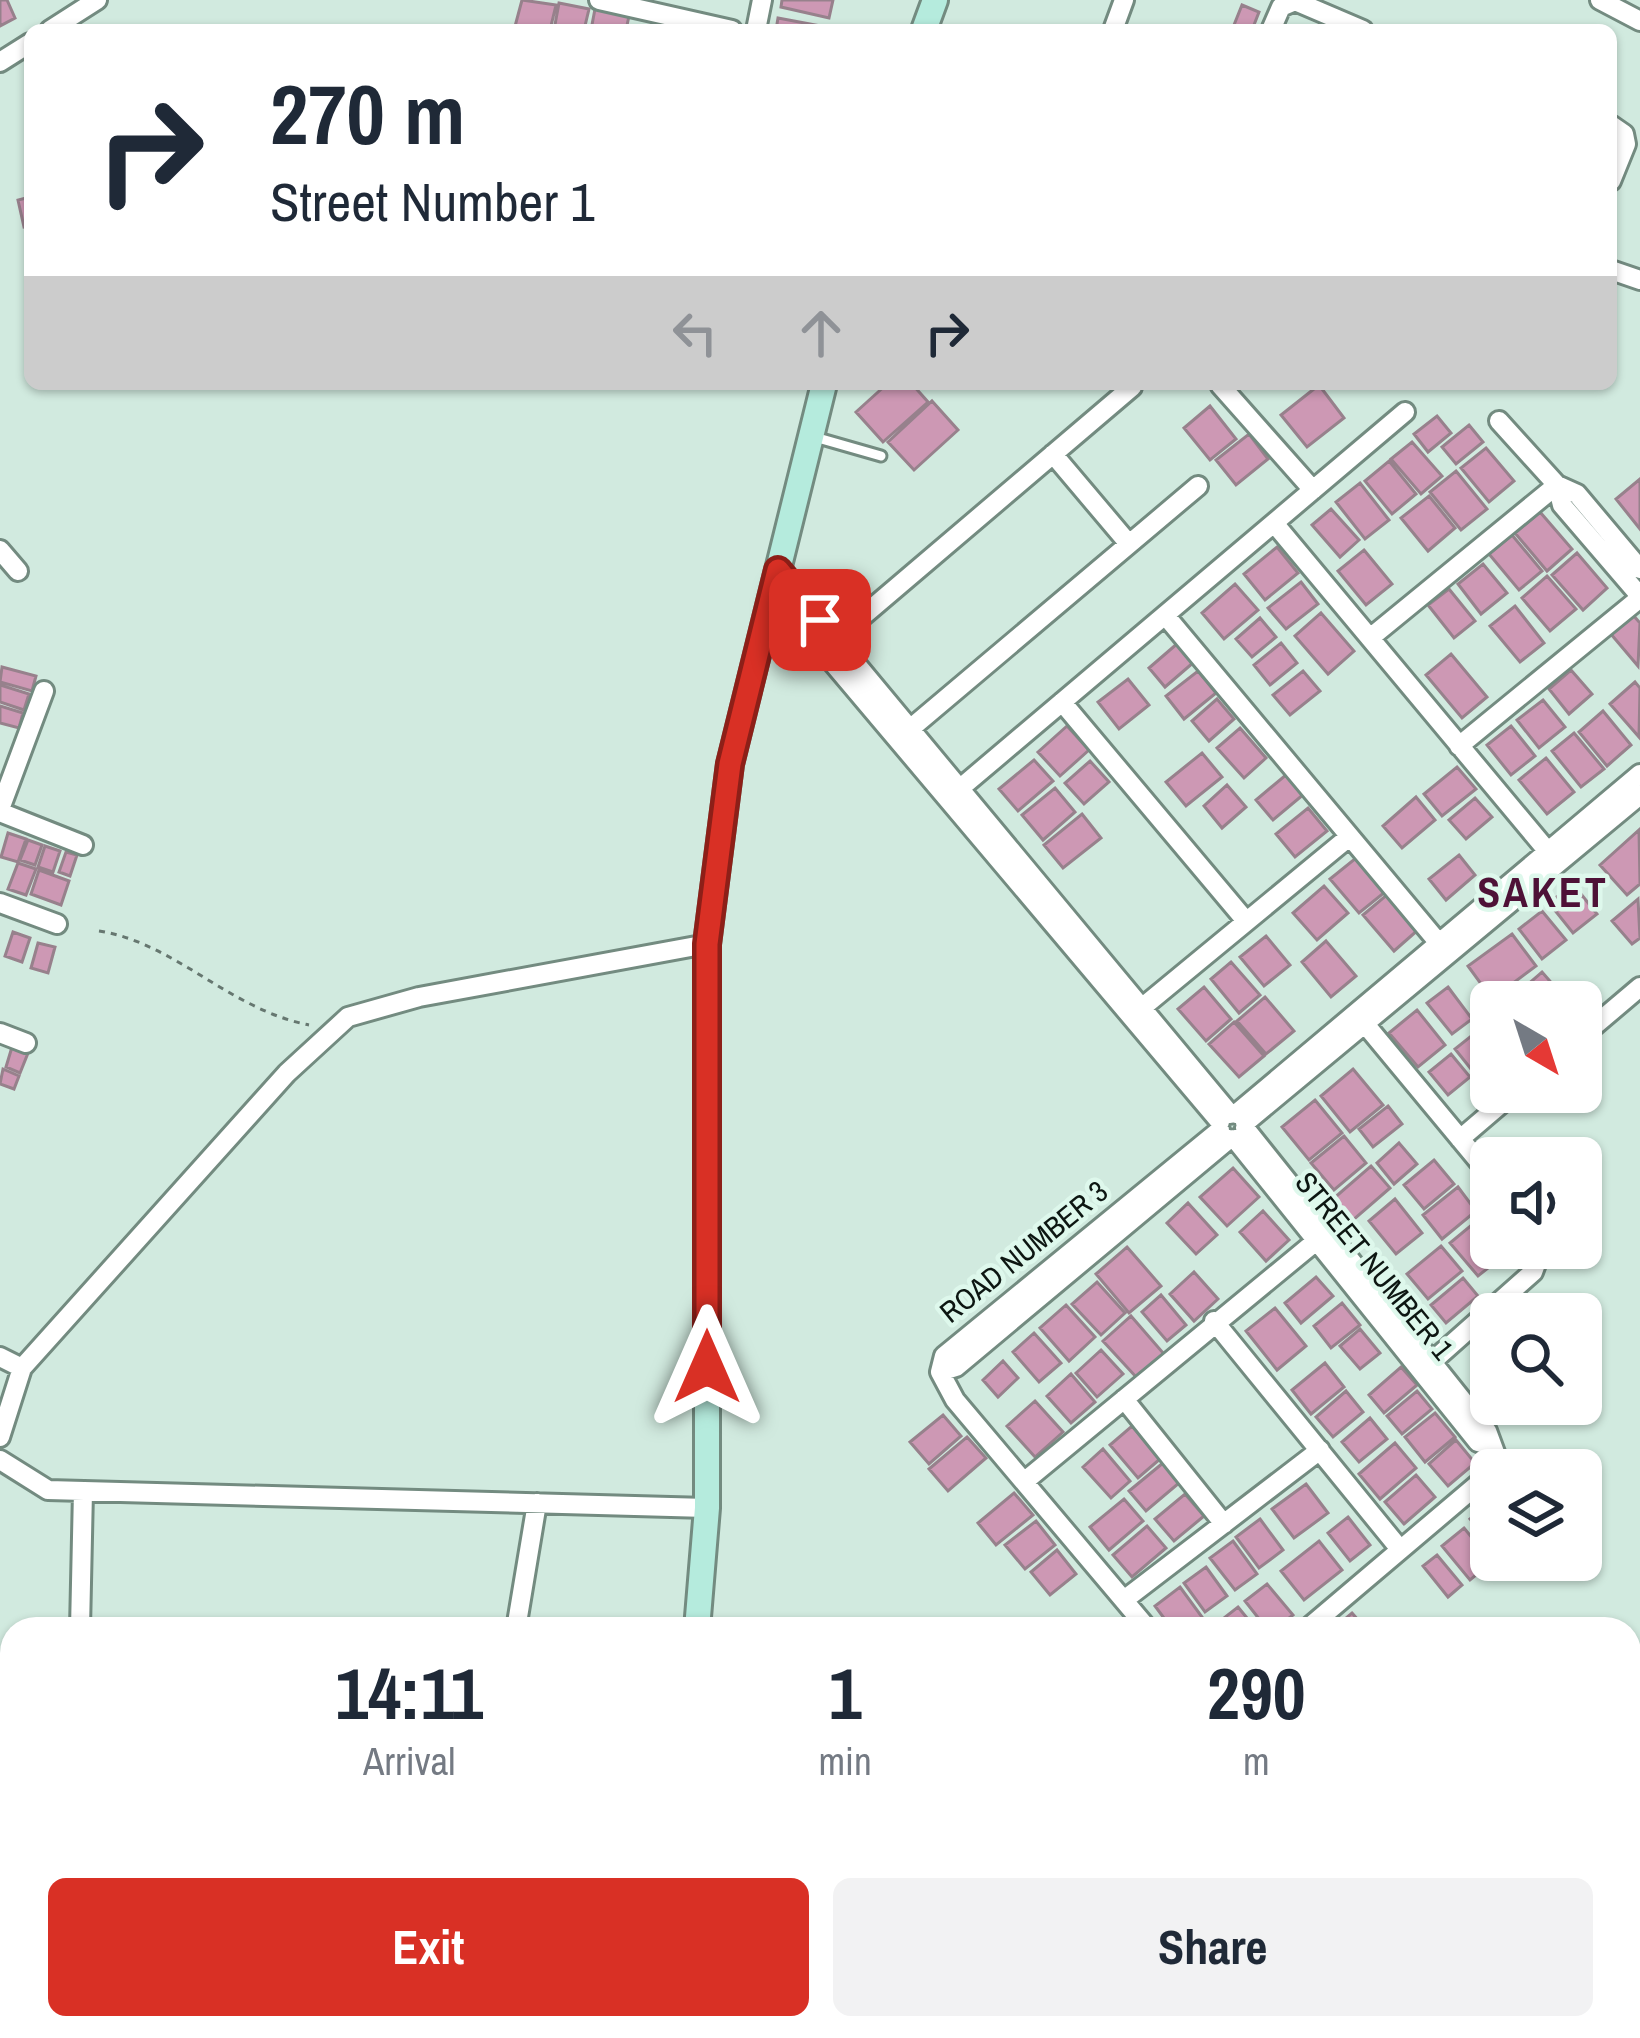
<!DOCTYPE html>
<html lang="en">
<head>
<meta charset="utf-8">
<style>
  body { margin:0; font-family:"Archivo Narrow",sans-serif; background:#f2f2f3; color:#1f2937; height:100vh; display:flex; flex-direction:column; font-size:45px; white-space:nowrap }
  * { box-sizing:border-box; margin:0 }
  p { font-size:39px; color:#747a83 }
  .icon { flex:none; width:66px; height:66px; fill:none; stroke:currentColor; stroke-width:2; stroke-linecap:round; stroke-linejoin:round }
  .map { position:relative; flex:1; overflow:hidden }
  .panel { position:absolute; left:0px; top:1617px; width:1641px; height:423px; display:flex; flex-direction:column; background:#fff; border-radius:36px 36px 0 0; box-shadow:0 3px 9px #0004 }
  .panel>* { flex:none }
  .banner { position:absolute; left:24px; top:24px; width:1593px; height:366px; border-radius:18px; box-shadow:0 3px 9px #0004; background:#fff; color:#1f2937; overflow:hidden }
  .needle { width:78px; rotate:141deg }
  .tools { position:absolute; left:1470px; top:981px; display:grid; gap:24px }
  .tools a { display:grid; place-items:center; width:132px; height:132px; border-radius:18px; background:#fff; box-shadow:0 3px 9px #0004; font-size:60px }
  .pin { position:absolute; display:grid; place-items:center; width:102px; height:102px; color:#fff; margin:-51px; border-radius:24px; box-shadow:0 6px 18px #0006 }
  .me { position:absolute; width:132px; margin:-66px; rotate:0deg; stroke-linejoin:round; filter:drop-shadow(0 0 9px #0008) }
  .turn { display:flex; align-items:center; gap:42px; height:252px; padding:0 48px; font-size:54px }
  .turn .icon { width:156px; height:156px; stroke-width:2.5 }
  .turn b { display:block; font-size:84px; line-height:102px }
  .lanes { display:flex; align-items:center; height:114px; padding:0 48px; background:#0003; justify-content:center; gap:60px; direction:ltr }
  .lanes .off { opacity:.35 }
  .eta { display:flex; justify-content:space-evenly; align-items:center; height:204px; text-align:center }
  .eta b { font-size:72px; font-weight:700; line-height:84px }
  .button { display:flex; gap:24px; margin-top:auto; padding:24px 48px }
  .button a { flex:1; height:138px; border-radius:18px; background:#d93025; color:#fff; font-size:48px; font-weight:700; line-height:138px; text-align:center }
  .button a+a { background:#f2f2f3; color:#1f2937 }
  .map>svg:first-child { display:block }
  .building { fill:#cd98b4; stroke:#97818c; stroke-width:3 }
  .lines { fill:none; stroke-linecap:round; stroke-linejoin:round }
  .lane-casing { stroke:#738b80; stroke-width:15 }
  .street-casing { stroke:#738b80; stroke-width:24 }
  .secondary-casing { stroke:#738b80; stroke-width:30 }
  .path { stroke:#667770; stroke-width:3; stroke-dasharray:6 6; stroke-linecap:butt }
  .lane { stroke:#fff; stroke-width:9 }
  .street { stroke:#fff; stroke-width:18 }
  .secondary { stroke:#b5ebdd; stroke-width:24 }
  .route-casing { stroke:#8d1f18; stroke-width:30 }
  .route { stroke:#d93025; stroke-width:21 }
  .labels { text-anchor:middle; stroke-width:9; stroke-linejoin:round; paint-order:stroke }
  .street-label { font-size:30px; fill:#0d1612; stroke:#def8ec }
  .district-label { font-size:42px; font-weight:bold; letter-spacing:3px; fill:#4e1137; stroke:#def8ec }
</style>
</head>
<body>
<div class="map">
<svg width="1640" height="2038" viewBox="0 0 1640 2038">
  <rect width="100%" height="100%" fill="#d1eadf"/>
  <!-- building -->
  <path class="building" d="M0,0H7L15,18L0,26Z
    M522,0L556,5L550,30H514Z
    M782,0H833L829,18L781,7Z
    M559,3L589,9L584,30H554Z
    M1242,5L1259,12L1252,30H1232Z
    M595,9L629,16L626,30H591Z
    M778,18L826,27V30H776Z
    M30,197V226L24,227L18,200Z
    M887,384H912L928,402L883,442L856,412Z
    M1319,385L1344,418L1307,447L1281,415Z
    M932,401L958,430L914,470L888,442Z
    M1210,406L1236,439L1210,460L1184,428Z
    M1437,416L1451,433L1428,452L1414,434Z
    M1469,425L1483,442L1456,464L1442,447Z
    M1249,434L1268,459L1236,485L1216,460Z
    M1412,442L1442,476L1421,494L1391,459Z
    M1486,448L1514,481L1489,502L1461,468Z
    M1389,461L1416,494L1392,514L1365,481Z
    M1456,471L1487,509L1461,530L1430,492Z
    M1640,479V529L1616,499Z
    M1360,483L1389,520L1365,539L1336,502Z
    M1429,496L1455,528L1428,551L1401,518Z
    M1331,509L1359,540L1340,557L1312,525Z
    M1540,512L1572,549L1547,571L1515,533Z
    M1512,535L1542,571L1519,590L1489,554Z
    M1277,547L1298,573L1265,600L1244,574Z
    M1364,550L1392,584L1366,605L1338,571Z
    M1577,553L1607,588L1583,610L1552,575Z
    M1483,564L1507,593L1481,614L1458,584Z
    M1547,576L1576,609L1550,631L1522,598Z
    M1301,582L1318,604L1286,629L1268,608Z
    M1235,584L1258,610L1224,639L1202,613Z
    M1449,589L1475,621L1454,638L1428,605Z
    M1515,606L1544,643L1520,662L1490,626Z
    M1321,613L1354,651L1328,674L1295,636Z
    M1633,615L1640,623L1638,666L1610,633Z
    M1260,618L1276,637L1252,657L1236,639Z
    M1178,643L1194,662L1165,687L1149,668Z
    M1281,643L1297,663L1270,685L1254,665Z
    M1451,654L1487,697L1462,718L1426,675Z
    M2,667L36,676L32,691L0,682Z
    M1571,670L1592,694L1569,714L1549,689Z
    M1198,671L1216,693L1184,719L1166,696Z
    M1303,671L1320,691L1290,715L1273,695Z
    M1128,679L1149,705L1119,729L1098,702Z
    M1635,682L1640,688L1639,737L1610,704Z
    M0,685L29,694L24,710L0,702Z
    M1217,699L1234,719L1209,741L1192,721Z
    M1543,700L1565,727L1539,748L1517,720Z
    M0,706L23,713L19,728L0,723Z
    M1603,711L1631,745L1607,766L1579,732Z
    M1067,726L1089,750L1060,776L1038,752Z
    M1511,726L1535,756L1511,775L1487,745Z
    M1240,728L1266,758L1244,778L1217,748Z
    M1574,733L1604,769L1581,787L1552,751Z
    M1202,753L1222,777L1186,806L1166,782Z
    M1546,758L1574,792L1547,814L1519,780Z
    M1034,760L1053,781L1018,811L999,789Z
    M1090,761L1109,782L1084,804L1065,783Z
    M1457,767L1476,789L1442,816L1424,794Z
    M1287,774L1304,794L1273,820L1256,800Z
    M1227,785L1246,807L1222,828L1204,806Z
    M1055,788L1075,812L1043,840L1022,815Z
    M1416,797L1435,820L1402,848L1383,826Z
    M1475,798L1492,817L1466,839L1449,820Z
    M1308,808L1327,831L1295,857L1276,834Z
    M1082,814L1101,838L1063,868L1044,845Z
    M1639,830L1640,884L1627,895L1600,865Z
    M8,833L26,839L18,862L1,857Z
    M28,840L42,845L35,865L20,860Z
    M45,846L60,851L53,872L38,867Z
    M66,852L77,855L70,876L59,872Z
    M1459,855L1475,875L1446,900L1429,879Z
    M1356,858L1385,892L1359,913L1330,879Z
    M18,863L36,869L26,895L8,889Z
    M39,870L69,881L61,905L31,894Z
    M1573,884L1597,914L1573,933L1549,903Z
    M1324,886L1348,913L1317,940L1293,913Z
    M1389,893L1419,929L1394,951L1363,915Z
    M1638,899L1640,938L1632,944L1612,921Z
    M1542,911L1566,940L1542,959L1519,929Z
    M13,932L30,938L22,962L5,956Z
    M1512,934L1536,966L1492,999L1468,966Z
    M1266,936L1290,965L1264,986L1240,957Z
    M1326,941L1356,976L1331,997L1302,962Z
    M38,943L55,947L48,973L31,968Z
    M1231,962L1260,995L1239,1013L1211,979Z
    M1542,972L1568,1002H1527L1519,992Z
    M1204,987L1231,1019L1206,1041L1178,1009Z
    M1448,987L1472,1019L1452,1034L1427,1003Z
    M1265,997L1294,1031L1266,1054L1237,1021Z
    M1417,1010L1445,1045L1418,1067L1389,1033Z
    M1234,1022L1264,1056L1239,1077L1209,1044Z
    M1480,1029L1491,1043V1069L1479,1079L1455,1049Z
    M12,1047L28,1053L20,1073L6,1067Z
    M1451,1054L1470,1077L1448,1095L1429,1072Z
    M3,1069L19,1076L14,1089L0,1084Z
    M1353,1069L1383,1105L1350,1132L1321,1096Z
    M1315,1100L1342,1133L1309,1160L1282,1127Z
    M1388,1106L1402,1124L1373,1147L1359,1129Z
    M1344,1136L1366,1163L1334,1190L1311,1163Z
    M1399,1143L1417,1164L1394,1184L1377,1163Z
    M1434,1160L1454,1184L1424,1209L1404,1185Z
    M1371,1166L1390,1188L1352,1221L1333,1199Z
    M1233,1168L1259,1197L1227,1226L1200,1197Z
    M1458,1187L1476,1211L1442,1239L1423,1215Z
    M1395,1199L1422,1233L1396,1254L1369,1221Z
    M1188,1203L1217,1235L1196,1254L1167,1223Z
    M1263,1211L1289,1240L1266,1261L1240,1232Z
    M1480,1218L1491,1231V1248L1508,1252L1478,1276L1450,1243Z
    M1441,1246L1462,1271L1428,1299L1407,1274Z
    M1127,1247L1161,1286L1129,1313L1096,1274Z
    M1194,1272L1218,1299L1194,1321L1170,1294Z
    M1316,1277L1333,1296L1301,1323L1285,1303Z
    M1463,1278L1478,1296L1446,1323L1431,1305Z
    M1097,1282L1125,1313L1101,1335L1072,1304Z
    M1161,1295L1186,1325L1167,1341L1142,1312Z
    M1342,1303L1360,1325L1331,1348L1314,1326Z
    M1066,1305L1095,1337L1069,1361L1040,1328Z
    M1275,1308L1306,1346L1277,1370L1246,1331Z
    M1131,1316L1164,1354L1137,1378L1103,1341Z
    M1360,1329L1380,1353L1360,1369L1340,1346Z
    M1034,1333L1061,1363L1039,1382L1013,1352Z
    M1491,1339V1373L1474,1354Z
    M1101,1350L1123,1374L1097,1397L1076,1373Z
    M1003,1361L1018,1378L998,1397L983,1380Z
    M1325,1363L1344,1387L1311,1414L1292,1390Z
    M1401,1367L1417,1385L1384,1413L1369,1395Z
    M1071,1374L1095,1402L1071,1423L1047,1396Z
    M1346,1391L1363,1412L1333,1437L1316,1417Z
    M1417,1391L1432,1409L1402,1434L1387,1416Z
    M1035,1401L1063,1432L1035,1457L1007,1426Z
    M1435,1413L1455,1437L1425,1462L1405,1437Z
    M943,1415L961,1436L929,1464L910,1442Z
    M1370,1418L1387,1439L1359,1462L1342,1442Z
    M1132,1426L1160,1459L1138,1478L1110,1445Z
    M967,1437L986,1458L948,1491L929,1469Z
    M1456,1440L1475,1463L1448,1486L1429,1464Z
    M1395,1443L1416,1468L1380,1499L1359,1474Z
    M1103,1449L1130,1481L1111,1498L1083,1467Z
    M1163,1463L1179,1483L1146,1511L1129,1491Z
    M1416,1475L1435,1497L1404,1524L1385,1502Z
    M1306,1484L1328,1513L1294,1538L1272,1509Z
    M1014,1493L1033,1515L996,1545L978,1523Z
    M1185,1494L1204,1516L1174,1541L1155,1519Z
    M1124,1499L1143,1521L1109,1550L1090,1527Z
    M1491,1502V1538L1488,1540L1470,1519Z
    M1348,1517L1370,1545L1350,1561L1328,1533Z
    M1260,1519L1283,1550L1259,1568L1236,1537Z
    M1036,1521L1055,1545L1025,1569L1005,1545Z
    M1147,1526L1166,1548L1132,1577L1113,1555Z
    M1464,1528L1492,1562L1470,1580L1442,1546Z
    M1233,1541L1257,1574L1235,1590L1210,1558Z
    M1319,1541L1342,1570L1304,1600L1281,1571Z
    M1057,1550L1076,1574L1050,1595L1031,1572Z
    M1437,1555L1462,1585L1448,1597L1423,1566Z
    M1206,1567L1227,1596L1205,1612L1184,1583Z
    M1267,1584L1293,1615L1275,1629H1267L1245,1601Z
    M1180,1587L1202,1617L1187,1629H1172L1155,1606Z
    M1238,1607L1256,1629H1218L1215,1625Z
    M1352,1613L1366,1629H1333Z"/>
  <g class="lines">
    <defs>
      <path id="lane" d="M811,436L881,456"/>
      <path id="street" d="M599,0L732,30
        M1600,0L1640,21
        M50,30L97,0
        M756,30L762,0
        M1113,30L1124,0
        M1271,30L1281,7L1295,1L1363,30
        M0,62L30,43
        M1611,125L1624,134L1626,144L1611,181
        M1611,270L1640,280
        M1220,385L1313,490
        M1053,454L1129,544
        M1274,523L1555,860
        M0,550L18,571
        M1640,569L1577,494L1557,485L1562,505L1640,596
        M778,570L1230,1114
        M773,592L1220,1122
        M1165,615L1443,948
        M1370,638L1557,485L1499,421
        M830,644L1132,387
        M1062,702L1246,921
        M910,729L1198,486
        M1459,746L1640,598
        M951,796L1405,412
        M0,809L44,691
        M0,812L83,845
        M0,903L57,924
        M1144,1006L1349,837
        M1365,1024L1491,1176
        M0,1033L26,1043
        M1581,1037L1640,987
        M1236,1114L1640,774
        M1245,1123L1640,795
        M1245,1128L1487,1431L1497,1458L1493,1470
        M1235,1139L1478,1442L1490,1445
        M1460,1139L1515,1092
        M1214,1321L1399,1548
        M0,1357L22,1368
        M1426,1367L1533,1272L1542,1248
        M940,1372L944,1356L1220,1130
        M940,1372L956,1367L1229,1139
        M940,1372L955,1400L1148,1629
        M1124,1399L1224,1524
        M0,1437L22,1368L287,1073L348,1017L419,997L707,944
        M0,1460L48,1490L707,1508
        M1025,1481L1321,1237
        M1124,1600L1320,1450
        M517,1623L537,1503
        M80,1629L83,1491
        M1307,1629L1491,1473
        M0,1675H12
        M1629,1735L1640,1725
        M1629,1753L1640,1767
        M1629,1965L1640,1978
        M789,2038L791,2028"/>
      <path id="secondary" d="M924,30L935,0
        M697,1629L707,1508V944L730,764L824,384
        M701,2038L702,2028"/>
    </defs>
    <!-- lane casing -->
    <use href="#lane" class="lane-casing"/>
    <!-- street casing -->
    <use href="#street" class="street-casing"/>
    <!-- secondary casing -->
    <use href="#secondary" class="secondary-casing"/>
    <!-- path -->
    <path class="path" d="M99,931C176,943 228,1009 309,1025
      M1629,2019L1640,2008
      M1609,2038L1619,2028"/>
    <!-- lane -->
    <use href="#lane" class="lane"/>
    <!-- street -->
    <use href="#street" class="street"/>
    <!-- secondary -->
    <use href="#secondary" class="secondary"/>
  </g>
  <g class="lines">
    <defs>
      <path id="route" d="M707,1367V944L730,764L778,570L820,620"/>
    </defs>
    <!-- route casing -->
    <use href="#route" class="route-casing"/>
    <!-- route -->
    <use href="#route" class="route"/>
  </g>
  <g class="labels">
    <!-- street labels -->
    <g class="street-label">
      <text transform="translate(1024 1252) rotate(-39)" y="10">ROAD NUMBER 3</text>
      <text transform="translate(1374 1266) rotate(51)" y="10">STREET NUMBER 1</text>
    </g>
    <!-- district labels -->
    <g class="district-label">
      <text x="1543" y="907">SAKET</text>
    </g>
  </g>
</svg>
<div class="tools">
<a><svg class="needle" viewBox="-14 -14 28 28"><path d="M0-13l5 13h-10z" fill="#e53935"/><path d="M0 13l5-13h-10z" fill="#747a83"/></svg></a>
<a><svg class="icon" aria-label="sound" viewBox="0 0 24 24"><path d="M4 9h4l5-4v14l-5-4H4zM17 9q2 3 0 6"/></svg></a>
<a><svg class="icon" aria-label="search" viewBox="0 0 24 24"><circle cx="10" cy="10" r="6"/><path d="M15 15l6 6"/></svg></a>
<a><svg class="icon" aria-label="layers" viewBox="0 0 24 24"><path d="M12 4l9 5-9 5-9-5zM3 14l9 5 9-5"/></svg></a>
</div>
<div class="pin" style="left:820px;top:620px;background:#d93025"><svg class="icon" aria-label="arrive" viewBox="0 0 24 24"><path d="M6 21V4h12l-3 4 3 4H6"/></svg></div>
<svg class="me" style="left:707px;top:1367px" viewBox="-20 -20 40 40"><path d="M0-17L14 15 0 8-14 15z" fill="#d93025" stroke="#fff" stroke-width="4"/></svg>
<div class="banner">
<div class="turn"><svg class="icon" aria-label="right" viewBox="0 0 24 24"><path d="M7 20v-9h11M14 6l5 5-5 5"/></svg><div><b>270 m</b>Street Number 1</div></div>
<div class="lanes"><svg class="icon off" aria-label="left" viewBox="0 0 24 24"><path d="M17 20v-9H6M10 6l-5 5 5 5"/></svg><svg class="icon off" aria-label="ahead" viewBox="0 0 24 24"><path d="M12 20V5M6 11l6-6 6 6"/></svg><svg class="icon" aria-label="right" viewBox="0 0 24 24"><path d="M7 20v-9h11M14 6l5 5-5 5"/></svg></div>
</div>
<section class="panel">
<div class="eta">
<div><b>14:11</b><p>Arrival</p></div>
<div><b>1</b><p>min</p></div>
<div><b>290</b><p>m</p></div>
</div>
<div class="button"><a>Exit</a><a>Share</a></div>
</section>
</div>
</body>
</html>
